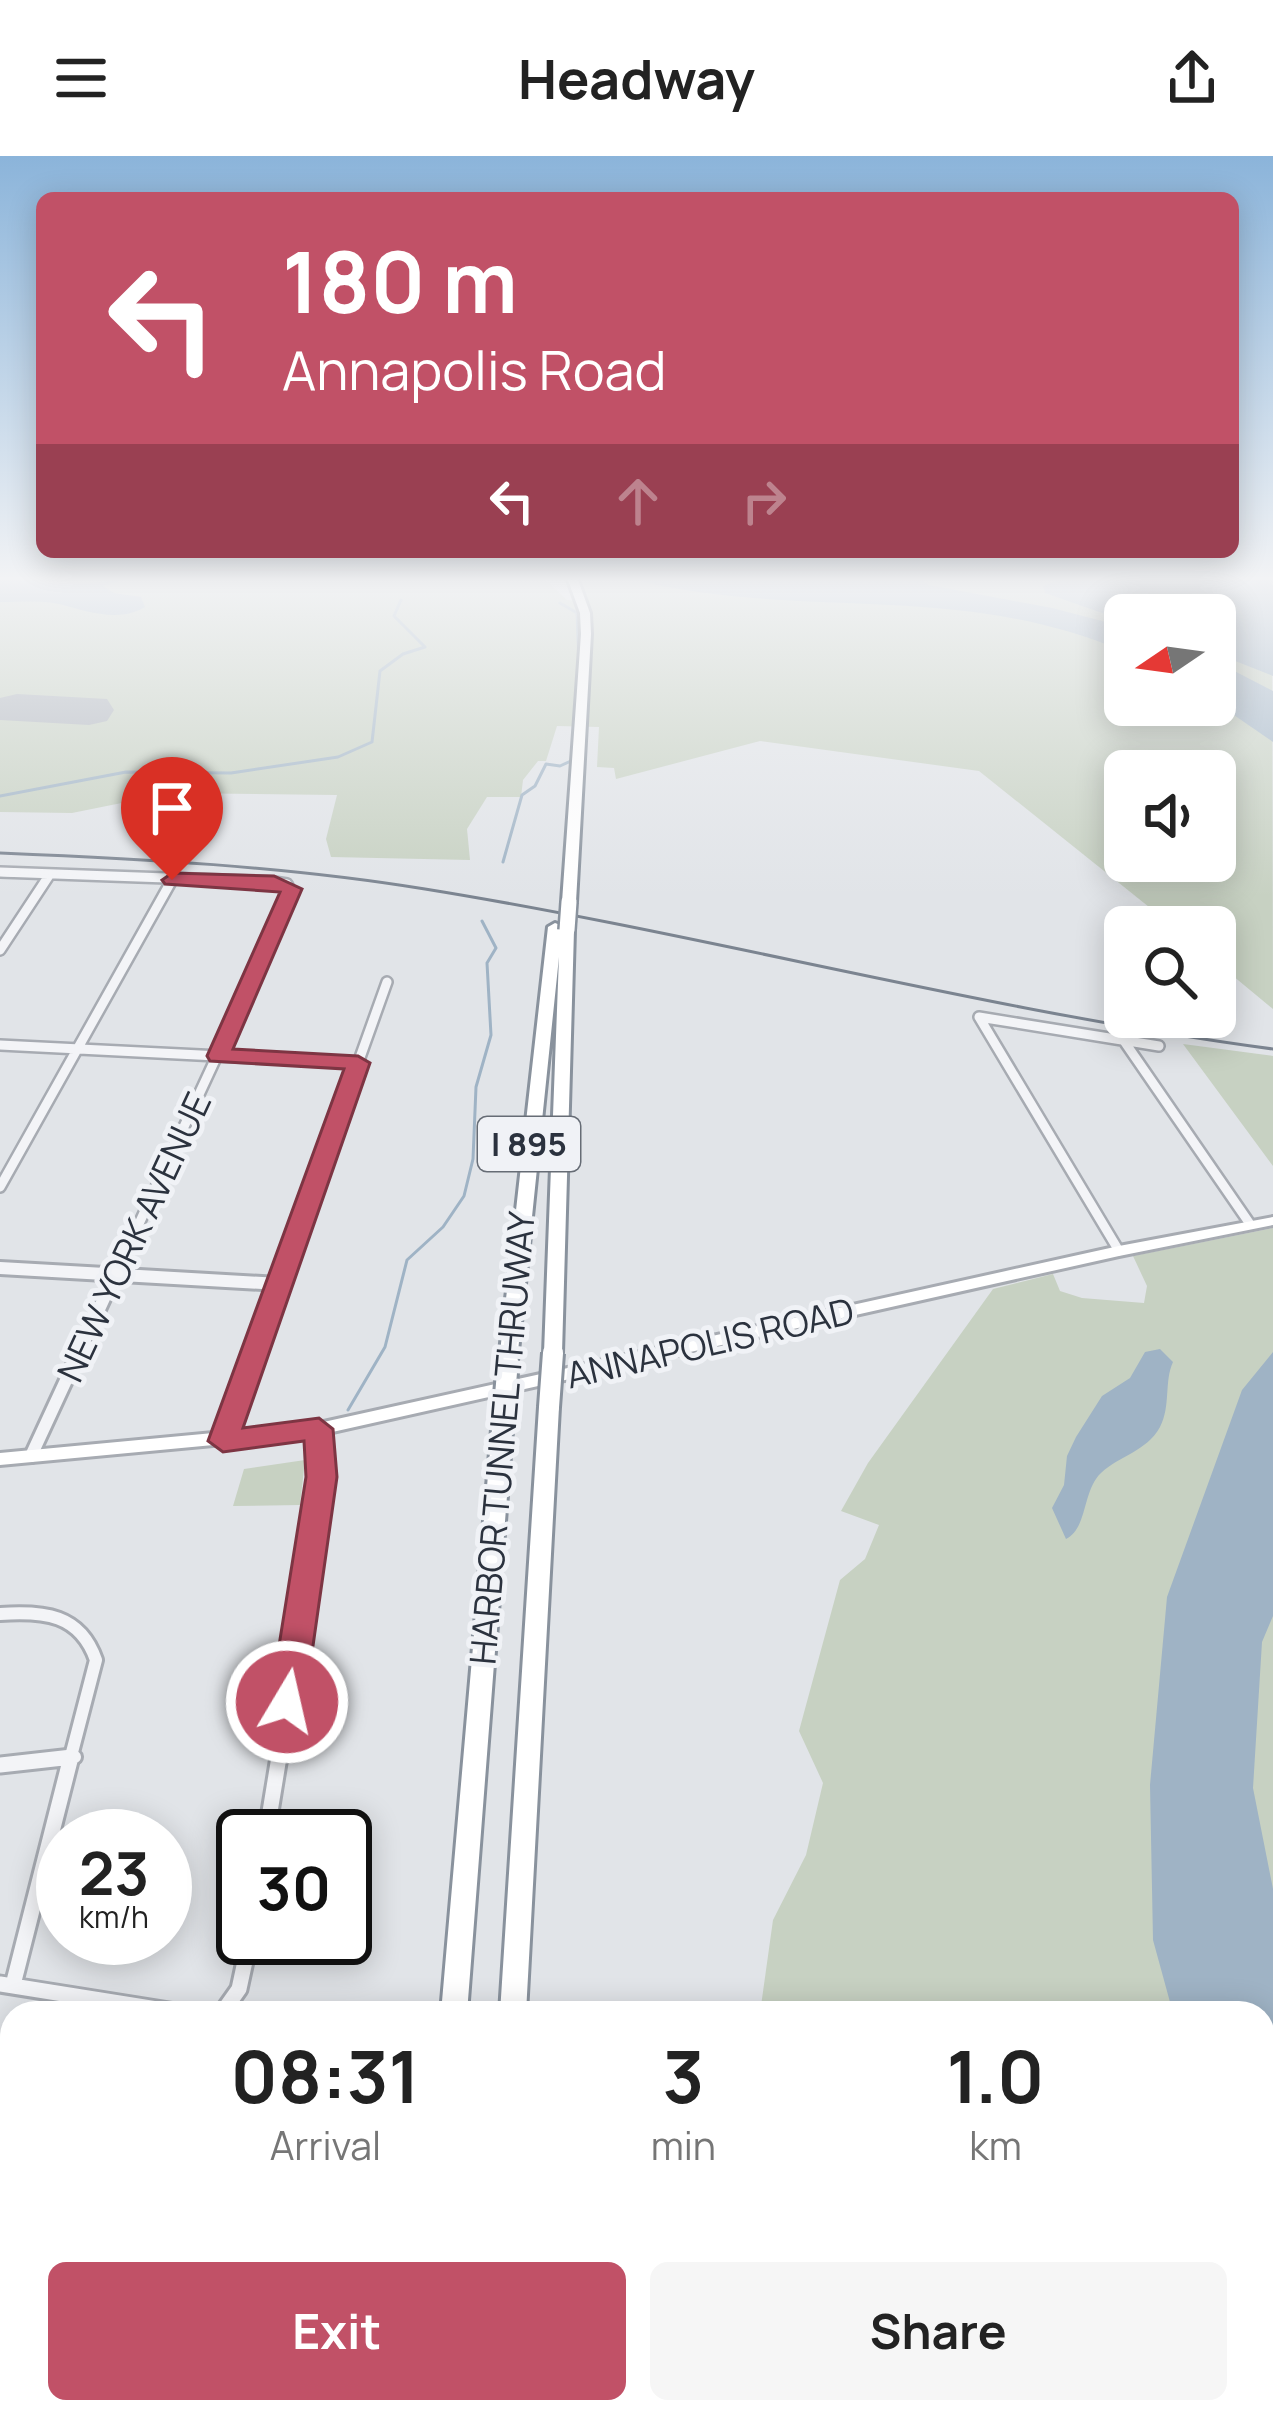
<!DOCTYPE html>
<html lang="en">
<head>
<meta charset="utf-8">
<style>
  body { margin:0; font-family:Manrope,sans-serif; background:#f6f6f6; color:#222; height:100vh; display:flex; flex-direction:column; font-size:45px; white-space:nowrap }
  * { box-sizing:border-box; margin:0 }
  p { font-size:39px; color:#767676 }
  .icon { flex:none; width:66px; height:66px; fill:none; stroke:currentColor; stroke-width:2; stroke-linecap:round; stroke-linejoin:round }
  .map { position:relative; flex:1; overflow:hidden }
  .details { position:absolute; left:0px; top:1845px; width:1275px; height:423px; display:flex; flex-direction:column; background:#fff; border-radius:36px 36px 0 0; box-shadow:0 6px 30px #0003 }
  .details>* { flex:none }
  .guide { position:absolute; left:36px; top:36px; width:1203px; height:366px; border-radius:18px; box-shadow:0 6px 30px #0003; background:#c15167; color:#fff; overflow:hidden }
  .needle { width:78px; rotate:257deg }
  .tools { position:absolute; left:1104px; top:438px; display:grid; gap:24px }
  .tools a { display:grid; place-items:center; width:132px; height:132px; border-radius:18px; background:#fff; box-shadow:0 6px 30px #0003; font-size:60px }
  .speed { position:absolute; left:36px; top:1653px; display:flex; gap:24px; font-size:60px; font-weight:700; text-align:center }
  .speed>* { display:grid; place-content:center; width:156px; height:156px; border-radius:50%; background:#fff; box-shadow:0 6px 30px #0003; line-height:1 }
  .speed small { font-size:30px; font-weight:400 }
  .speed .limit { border:6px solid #111; border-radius:18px; background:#fff; color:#111 }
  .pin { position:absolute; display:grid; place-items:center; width:102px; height:102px; color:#fff; margin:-123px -51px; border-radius:50% 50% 50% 0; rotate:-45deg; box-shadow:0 0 12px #0007 }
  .pin .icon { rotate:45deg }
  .me { position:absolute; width:132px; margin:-66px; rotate:9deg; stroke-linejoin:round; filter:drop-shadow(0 0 9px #0008) }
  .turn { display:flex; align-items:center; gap:42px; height:252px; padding:0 48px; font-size:54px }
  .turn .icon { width:156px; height:156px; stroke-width:2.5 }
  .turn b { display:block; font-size:84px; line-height:102px }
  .lanes { display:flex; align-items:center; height:114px; padding:0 48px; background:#0003; justify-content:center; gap:60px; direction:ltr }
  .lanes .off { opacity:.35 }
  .eta { display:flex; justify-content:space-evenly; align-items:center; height:204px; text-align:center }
  .eta b { font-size:72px; font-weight:700; line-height:84px }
  .primary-button { display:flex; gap:24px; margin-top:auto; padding:24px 48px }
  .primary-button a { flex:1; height:138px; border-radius:18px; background:#c15167; color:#fff; font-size:48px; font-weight:700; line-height:138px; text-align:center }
  .primary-button a+a { background:#f6f6f6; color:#222 }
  header { display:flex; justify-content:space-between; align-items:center; height:156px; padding:0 48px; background:#fff; font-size:54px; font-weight:700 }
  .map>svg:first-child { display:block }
  .green { fill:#c7d1c2; fill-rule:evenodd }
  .water { fill:#9fb3c5 }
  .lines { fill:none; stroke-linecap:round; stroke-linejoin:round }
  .stream { stroke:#9fb3c5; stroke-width:3 }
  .runway { fill:#aeb4bc; fill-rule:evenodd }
  .minor-far3-casing { stroke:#a7abb2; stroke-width:12 }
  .minor-far2-casing { stroke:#a7abb2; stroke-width:14 }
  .minor-far1-casing { stroke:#a7abb2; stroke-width:18 }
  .minor-casing { stroke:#a7abb2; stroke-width:21 }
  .secondary-casing { stroke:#a7abb2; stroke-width:6 }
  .motorway-casing { stroke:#89929d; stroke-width:6 }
  .minor-far3 { stroke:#f3f4f7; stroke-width:8 }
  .minor-far2 { stroke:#f3f4f7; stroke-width:9 }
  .minor-far1 { stroke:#f3f4f7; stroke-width:12 }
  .minor { stroke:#f3f4f7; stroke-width:15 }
  .secondary { fill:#fff; fill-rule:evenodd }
  .motorway { fill:#fff; fill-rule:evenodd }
  .tram { stroke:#7b8490; stroke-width:3 }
  .motorway-bridge-far1-casing { stroke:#89929d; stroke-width:20; stroke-linecap:butt }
  .motorway-bridge-casing { stroke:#89929d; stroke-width:26; stroke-linecap:butt }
  .motorway-bridge-far1 { stroke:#fff; stroke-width:15 }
  .motorway-bridge { stroke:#fff; stroke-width:20 }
  .route { fill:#c15167; stroke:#7d3543; stroke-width:3 }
  .labels { text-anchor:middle; stroke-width:10; stroke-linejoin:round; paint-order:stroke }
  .shield { fill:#f0f2f6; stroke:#666c75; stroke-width:3 }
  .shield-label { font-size:33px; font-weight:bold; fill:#2b323e }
  .street-label { font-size:36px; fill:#2b323e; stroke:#f0f2f6 }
</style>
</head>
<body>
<header><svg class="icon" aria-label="menu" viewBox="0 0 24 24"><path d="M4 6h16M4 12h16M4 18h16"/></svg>Headway<svg class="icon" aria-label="share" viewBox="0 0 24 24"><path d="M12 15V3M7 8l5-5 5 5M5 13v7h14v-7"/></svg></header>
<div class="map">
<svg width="1273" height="2266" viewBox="0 0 1273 2266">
  <rect width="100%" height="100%" fill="#e1e4e8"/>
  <!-- green -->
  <path class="green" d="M0,424H546L567,444L586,446L580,424H1272L1273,853L1215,805V771H1174L979,615L760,585L616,623L614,612L597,611L599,571L557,570L546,605H538L523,624L521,641H487L467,673L470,704L331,701L326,683L337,639L171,637L72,657L0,656ZM1125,459H1215V549H1125ZM1125,615H1215V705H1125Z
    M1183,888L1273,900V1010Z
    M1273,1072V2266H532V2256H1263V1857H760L773,1764L806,1699L823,1627L799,1575L840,1424L865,1403L879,1369L841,1355L868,1307L993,1133L1053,1118L1060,1135L1082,1142L1144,1147L1147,1130L1133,1100Z
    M305,1304L300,1349L233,1350L244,1313Z"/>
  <!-- water -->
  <path class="water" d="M0,424L76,428L122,424L103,430L114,437L141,441L145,451C118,467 87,455 59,448C41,444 19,446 0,446Z
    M635,424H922L929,429L1052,452L1125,471V496C958,424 802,465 635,424Z
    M1058,424H1267L1273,429V520L1215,497V459H1125V465L1045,437L1043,430Z
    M1215,505L1273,535V586L1215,546Z
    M1160,1193L1173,1206C1164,1225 1171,1250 1160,1271C1146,1296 1120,1299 1101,1317C1082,1335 1088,1372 1066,1383L1052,1352L1064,1329L1067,1300L1076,1281L1102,1240L1130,1222L1145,1196Z
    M1273,1196V1460L1262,1486L1253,1632L1273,1733V2163L1263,2126V1857H1173L1153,1784L1150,1629L1167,1441L1242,1234Z"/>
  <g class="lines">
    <!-- stream -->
    <path class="stream" d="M560,447L577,457L579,505
      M0,640L126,616L231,617L338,601L372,586L380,515L403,498L425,491L394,460L401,444
      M503,706L522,639L535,630L546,608L560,610L573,604
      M348,1254L385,1191L407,1104L443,1071L464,1040L473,1003L476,931L491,879L487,807L496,792L482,765"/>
    <!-- runway -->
    <path class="runway" d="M17,538L107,543L114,554L107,565L89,569L0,564V542Z"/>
    <defs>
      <path id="minor-far3" d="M0,716L20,717"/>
      <path id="minor-far2" d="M0,716L274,726L287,728L292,738L124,1100
        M0,794L50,718
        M979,861L1119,1095
        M979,861L1159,890
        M1124,885L1250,1068
        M0,889L358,907
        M0,1031L172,724
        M289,1100L387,826"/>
      <path id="minor-far1" d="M0,1112L279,1128
        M223,1285L290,1097
        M31,1300L125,1097
        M0,1458C44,1455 80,1458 96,1504L70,1604
        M44,1604L75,1601
        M278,1604L316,1368L323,1292L319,1273"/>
      <path id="minor" d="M0,1609L72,1601
        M266,1680L279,1601
        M0,1828L182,1857
        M13,1829L71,1601
        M222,1857L239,1833L250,1782
        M148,2266L151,2256"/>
      <path id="secondary" d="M1273,1061V1069L1119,1100L319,1279L0,1309V1297L319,1267L1119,1090Z"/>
      <path id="motorway" d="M568,424H578L590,457L591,478L576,746L569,750L562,746L581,478L580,457Z
        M555,767L574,774L562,1197L553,1203L544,1197L559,801L517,1205L508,1211L499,1205L548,771Z
        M549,1244L556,1246L559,1251L526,1857H500L539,1251L542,1246Z
        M503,1255L510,1257L513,1262L467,1857H441L493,1262L496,1257Z
        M407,2256H437L436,2266H406Z
        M476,2256H532L531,2266H475Z"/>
    </defs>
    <!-- minor-far3 casing -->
    <use href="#minor-far3" class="minor-far3-casing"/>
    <!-- minor-far2 casing -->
    <use href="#minor-far2" class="minor-far2-casing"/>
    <!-- minor-far1 casing -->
    <use href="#minor-far1" class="minor-far1-casing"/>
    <!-- minor casing -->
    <use href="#minor" class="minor-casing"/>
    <!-- secondary casing -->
    <use href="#secondary" class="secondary-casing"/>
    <!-- motorway casing -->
    <use href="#motorway" class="motorway-casing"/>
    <!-- minor-far3 -->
    <use href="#minor-far3" class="minor-far3"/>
    <!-- minor-far2 -->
    <use href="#minor-far2" class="minor-far2"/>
    <!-- minor-far1 -->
    <use href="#minor-far1" class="minor-far1"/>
    <!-- minor -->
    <use href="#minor" class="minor"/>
    <!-- secondary -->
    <use href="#secondary" class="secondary"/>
    <!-- motorway -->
    <use href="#motorway" class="motorway"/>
    <!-- tram -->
    <path class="tram" d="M0,697C142,703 285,710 425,733C709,779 987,855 1273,893"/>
    <defs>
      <path id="motorway-bridge-far1" d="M567,774L569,746"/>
      <path id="motorway-bridge" d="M549,1251L553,1197
        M503,1262L508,1205"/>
    </defs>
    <!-- motorway-bridge-far1 casing -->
    <use href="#motorway-bridge-far1" class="motorway-bridge-far1-casing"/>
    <!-- motorway-bridge casing -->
    <use href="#motorway-bridge" class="motorway-bridge-casing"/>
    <!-- motorway-bridge-far1 -->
    <use href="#motorway-bridge-far1" class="motorway-bridge-far1"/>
    <!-- motorway-bridge -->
    <use href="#motorway-bridge" class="motorway-bridge"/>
  </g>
  <!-- sky -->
  <linearGradient id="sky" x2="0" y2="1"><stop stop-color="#8bb4da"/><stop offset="0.57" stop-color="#f2f3f5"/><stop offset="1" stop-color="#f2f3f5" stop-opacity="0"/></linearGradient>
  <rect width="1273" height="741" fill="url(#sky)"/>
  <!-- route -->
  <path class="route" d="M172,717L274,720L302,733L233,893L358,900L370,907L243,1272L319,1262L333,1273L337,1321L305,1546L299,1556L287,1560L275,1556L270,1546L306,1321L304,1285L223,1296L208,1285L344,913L210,905L207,900L280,736L165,728L162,724Z"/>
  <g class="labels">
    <!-- shield labels -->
    <rect class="shield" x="478" y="961" width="102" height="54" rx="9"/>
    <g class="shield-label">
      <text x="529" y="1000">I 895</text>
    </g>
    <!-- street labels -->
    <g class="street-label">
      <text transform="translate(134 1081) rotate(-65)" y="13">NEW YORK AVENUE</text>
      <text transform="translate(710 1187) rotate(-13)" y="13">ANNAPOLIS ROAD</text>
      <text transform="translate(502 1282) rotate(-85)" y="13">HARBOR TUNNEL THRUWAY</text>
    </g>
  </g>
</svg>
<div class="tools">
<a><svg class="needle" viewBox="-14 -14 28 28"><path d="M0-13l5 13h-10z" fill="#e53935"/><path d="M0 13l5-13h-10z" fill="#767676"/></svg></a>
<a><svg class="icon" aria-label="sound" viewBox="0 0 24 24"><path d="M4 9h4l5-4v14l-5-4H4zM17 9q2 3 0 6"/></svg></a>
<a><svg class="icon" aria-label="search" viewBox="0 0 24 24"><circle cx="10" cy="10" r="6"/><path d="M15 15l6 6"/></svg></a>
</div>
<div class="speed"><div>23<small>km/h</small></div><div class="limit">30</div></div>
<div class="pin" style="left:172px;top:724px;background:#d93025"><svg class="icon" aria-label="arrive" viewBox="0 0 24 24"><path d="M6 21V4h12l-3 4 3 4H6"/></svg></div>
<svg class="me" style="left:287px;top:1546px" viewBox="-20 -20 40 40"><circle r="17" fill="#c15167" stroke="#fff" stroke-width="3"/><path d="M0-11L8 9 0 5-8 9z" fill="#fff"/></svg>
<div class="guide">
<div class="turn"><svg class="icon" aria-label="left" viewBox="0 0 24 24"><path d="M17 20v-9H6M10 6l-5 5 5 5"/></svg><div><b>180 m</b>Annapolis Road</div></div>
<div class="lanes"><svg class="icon" aria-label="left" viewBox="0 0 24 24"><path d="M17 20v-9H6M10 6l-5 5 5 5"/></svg><svg class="icon off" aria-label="ahead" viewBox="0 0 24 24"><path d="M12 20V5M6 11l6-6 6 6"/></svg><svg class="icon off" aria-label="right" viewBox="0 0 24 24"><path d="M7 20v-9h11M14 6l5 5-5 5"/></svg></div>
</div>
<section class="details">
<div class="eta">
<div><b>08:31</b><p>Arrival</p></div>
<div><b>3</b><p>min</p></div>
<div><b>1.0</b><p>km</p></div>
</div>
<div class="primary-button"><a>Exit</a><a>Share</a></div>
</section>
</div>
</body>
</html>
